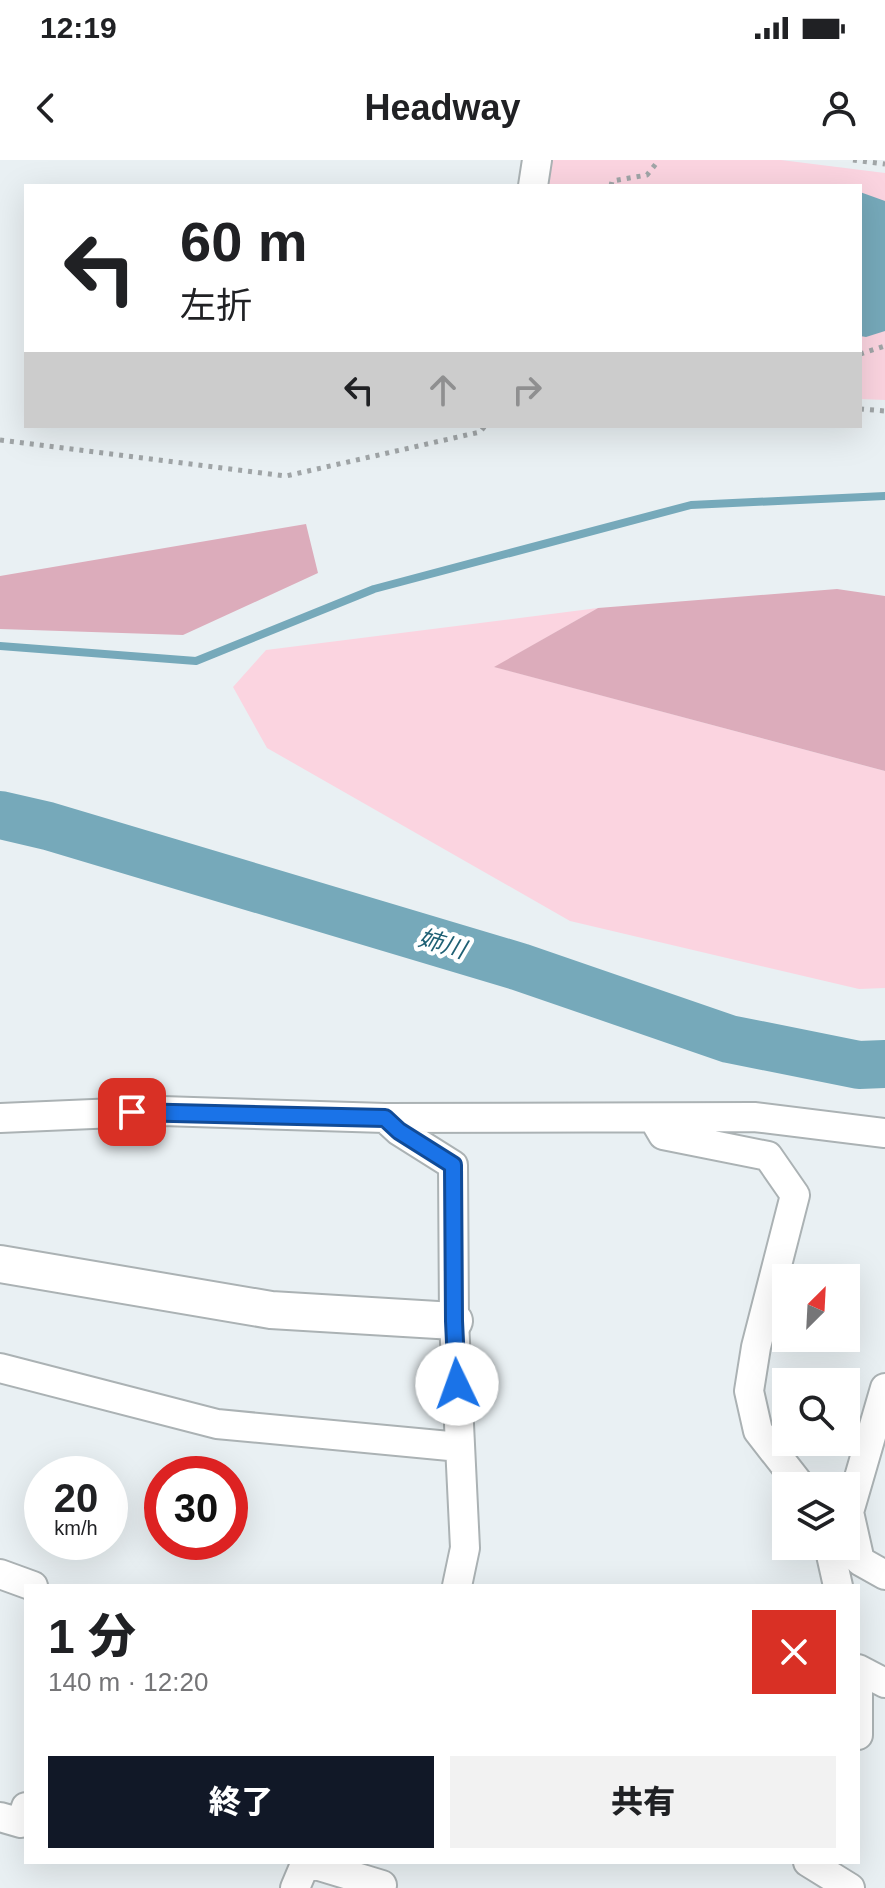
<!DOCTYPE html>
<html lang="ja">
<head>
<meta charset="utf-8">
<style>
  body { margin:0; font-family:Helvetica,"Noto Sans JP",sans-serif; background:#f2f2f2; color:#202124; height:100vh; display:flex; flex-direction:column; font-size:30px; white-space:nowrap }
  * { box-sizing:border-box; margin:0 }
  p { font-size:26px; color:#757577 }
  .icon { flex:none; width:44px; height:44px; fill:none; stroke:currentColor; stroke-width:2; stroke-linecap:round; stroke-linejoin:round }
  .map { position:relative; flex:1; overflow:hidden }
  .panel { position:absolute; left:24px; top:1424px; width:836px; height:280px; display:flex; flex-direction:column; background:#fff; border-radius:0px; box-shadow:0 8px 32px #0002 }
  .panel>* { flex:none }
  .hud { position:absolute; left:24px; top:24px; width:838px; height:244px; border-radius:0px; box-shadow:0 8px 32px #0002; background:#fff; color:#202124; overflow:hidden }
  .needle { width:52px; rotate:24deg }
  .tools { position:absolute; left:772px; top:1104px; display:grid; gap:16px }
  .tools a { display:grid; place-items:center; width:88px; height:88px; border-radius:0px; background:#fff; box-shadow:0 8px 32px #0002; font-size:40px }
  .speed { position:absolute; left:24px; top:1296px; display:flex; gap:16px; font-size:40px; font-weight:700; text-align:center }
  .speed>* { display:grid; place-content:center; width:104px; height:104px; border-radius:50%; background:#fff; box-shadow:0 8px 32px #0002; line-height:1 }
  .speed small { font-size:20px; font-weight:400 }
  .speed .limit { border:12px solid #d22; background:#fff; color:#111 }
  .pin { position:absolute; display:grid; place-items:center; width:68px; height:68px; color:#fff; margin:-34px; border-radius:16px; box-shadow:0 4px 12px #0006 }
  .me { position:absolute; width:88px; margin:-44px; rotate:357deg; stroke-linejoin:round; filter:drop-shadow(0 0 6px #0008) }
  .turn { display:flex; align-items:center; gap:28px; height:168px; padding:0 24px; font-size:36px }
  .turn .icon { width:104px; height:104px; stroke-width:2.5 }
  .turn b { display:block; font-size:56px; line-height:68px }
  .lanes { display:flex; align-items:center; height:76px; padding:0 24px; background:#0003; justify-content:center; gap:40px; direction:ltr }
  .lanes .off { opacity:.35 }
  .round { display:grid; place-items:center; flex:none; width:84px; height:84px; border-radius:0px; background:#f2f2f2 }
  .overview { display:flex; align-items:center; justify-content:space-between; height:136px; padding:0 24px }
  h1 { font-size:48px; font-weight:800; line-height:60px }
  .button { display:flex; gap:16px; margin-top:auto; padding:16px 24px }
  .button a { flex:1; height:92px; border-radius:0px; background:#111827; color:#fff; font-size:32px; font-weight:800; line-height:92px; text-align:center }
  .button a+a { background:#f2f2f2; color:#202124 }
  .status { display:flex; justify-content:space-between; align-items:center; height:56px; padding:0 40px; background:#fff; direction:ltr }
  .status svg { height:22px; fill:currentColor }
  header { display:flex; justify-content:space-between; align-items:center; height:104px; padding:0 24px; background:#fff; font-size:36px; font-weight:800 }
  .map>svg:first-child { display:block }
  .green { fill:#fbd4e0 }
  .forest { fill:#dcacbb }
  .water { fill:#76a9ba }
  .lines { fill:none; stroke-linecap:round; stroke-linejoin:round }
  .stream { stroke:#76a9ba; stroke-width:8 }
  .river { stroke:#76a9ba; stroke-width:48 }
  .minor-casing { stroke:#abb2b4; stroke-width:32 }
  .tertiary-casing { stroke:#abb2b4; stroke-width:40 }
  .path { stroke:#a0a5a7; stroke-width:5; stroke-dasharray:4 6; stroke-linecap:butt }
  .minor { stroke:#fff; stroke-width:28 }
  .tertiary { stroke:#fff; stroke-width:36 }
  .route-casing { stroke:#114b97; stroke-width:20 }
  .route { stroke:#1a73e8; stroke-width:14 }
  .labels { text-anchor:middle; stroke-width:8; stroke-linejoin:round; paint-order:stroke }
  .water-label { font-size:24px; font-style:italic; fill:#1f6074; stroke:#fff }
</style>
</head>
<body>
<div class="status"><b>12:19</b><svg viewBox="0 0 49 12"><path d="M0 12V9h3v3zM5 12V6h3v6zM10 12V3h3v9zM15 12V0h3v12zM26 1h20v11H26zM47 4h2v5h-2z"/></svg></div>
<header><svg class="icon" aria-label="back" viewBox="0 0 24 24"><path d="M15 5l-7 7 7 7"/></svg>Headway<svg class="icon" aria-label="person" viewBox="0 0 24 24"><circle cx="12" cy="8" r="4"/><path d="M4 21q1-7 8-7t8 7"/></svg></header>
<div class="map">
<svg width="885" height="1728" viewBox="0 0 885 1728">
  <rect width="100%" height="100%" fill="#e9f0f3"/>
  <!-- green -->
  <path class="green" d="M546,0H781L885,13V240L860,239V26H543Z
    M598,448L495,507L885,611V828L859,829L570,761L267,588L233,527L266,490Z"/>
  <!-- forest -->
  <path class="forest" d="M306,364L318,413L183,475L0,469V416Z
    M837,429L885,436V611L494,507L598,448Z"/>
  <!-- water -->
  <path class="water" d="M860,32L885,41V171L866,177L860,176Z"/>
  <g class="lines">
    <!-- stream -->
    <path class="stream" d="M0,486L196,501L374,429L691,345L885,336"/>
    <!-- river -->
    <path class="river" d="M0,655L48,666L520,807L729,879L859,905L885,904"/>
    <defs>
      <path id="minor" d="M533,26L537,0
        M0,958L162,951L385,958L754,957L885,973
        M385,958L399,971L453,1005L454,1161L465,1388L457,1426
        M653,958L663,975L768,996L795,1035L756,1187L749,1231L758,1271L801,1326
        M0,1208L217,1264L460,1287
        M885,1228L849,1352L860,1401L885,1415
        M829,1386L838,1426
        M0,1414L33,1426
        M858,1509L885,1523
        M858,1515V1575
        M0,1657L21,1663L26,1647
        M808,1702L850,1728
        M295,1728L306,1702L382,1725"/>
      <path id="tertiary" d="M0,1104L271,1150L454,1161"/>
    </defs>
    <!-- minor casing -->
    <use href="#minor" class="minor-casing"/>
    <!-- tertiary casing -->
    <use href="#tertiary" class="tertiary-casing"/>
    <!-- path -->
    <path class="path" d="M853,0L885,4
      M611,26L612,21L647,15L659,0
      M860,194L885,186
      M860,249L885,251
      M0,280L286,316L480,272L485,266"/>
    <!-- minor -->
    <use href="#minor" class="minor"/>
    <!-- tertiary -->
    <use href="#tertiary" class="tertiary"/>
  </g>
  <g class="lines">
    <defs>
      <path id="route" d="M132,952L385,958L399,971L453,1005L454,1161L457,1224"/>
    </defs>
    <!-- route casing -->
    <use href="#route" class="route-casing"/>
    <!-- route -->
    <use href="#route" class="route"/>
  </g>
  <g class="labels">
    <!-- water labels -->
    <g class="water-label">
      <text transform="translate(442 784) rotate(16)" y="8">姉川</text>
    </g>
  </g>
</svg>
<div class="tools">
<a><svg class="needle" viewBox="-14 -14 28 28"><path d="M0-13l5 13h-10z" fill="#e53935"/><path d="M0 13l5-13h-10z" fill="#757577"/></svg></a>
<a><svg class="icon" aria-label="search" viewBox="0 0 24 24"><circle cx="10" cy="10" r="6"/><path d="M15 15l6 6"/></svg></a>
<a><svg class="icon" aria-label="layers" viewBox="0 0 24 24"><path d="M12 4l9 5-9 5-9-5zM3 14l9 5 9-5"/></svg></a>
</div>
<div class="speed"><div>20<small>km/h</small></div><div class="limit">30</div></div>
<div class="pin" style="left:132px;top:952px;background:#d93025"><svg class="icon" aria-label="arrive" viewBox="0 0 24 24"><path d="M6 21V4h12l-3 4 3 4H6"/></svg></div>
<svg class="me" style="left:457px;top:1224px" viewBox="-20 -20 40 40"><circle r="19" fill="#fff"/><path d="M0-13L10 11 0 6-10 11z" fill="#1a73e8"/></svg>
<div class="hud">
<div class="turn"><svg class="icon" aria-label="left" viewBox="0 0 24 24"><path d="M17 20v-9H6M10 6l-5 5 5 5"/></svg><div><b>60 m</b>左折</div></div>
<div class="lanes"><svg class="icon" aria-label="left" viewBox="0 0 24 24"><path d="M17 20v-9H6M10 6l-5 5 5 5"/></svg><svg class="icon off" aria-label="ahead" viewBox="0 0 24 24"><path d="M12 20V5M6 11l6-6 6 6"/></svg><svg class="icon off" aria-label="right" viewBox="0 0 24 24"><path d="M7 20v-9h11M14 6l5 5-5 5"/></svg></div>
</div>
<section class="panel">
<div class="overview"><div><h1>1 分</h1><p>140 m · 12:20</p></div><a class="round" style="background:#d93025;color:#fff"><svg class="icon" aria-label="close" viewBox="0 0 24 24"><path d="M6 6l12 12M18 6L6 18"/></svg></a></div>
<div class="button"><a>終了</a><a>共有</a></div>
</section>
</div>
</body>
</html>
